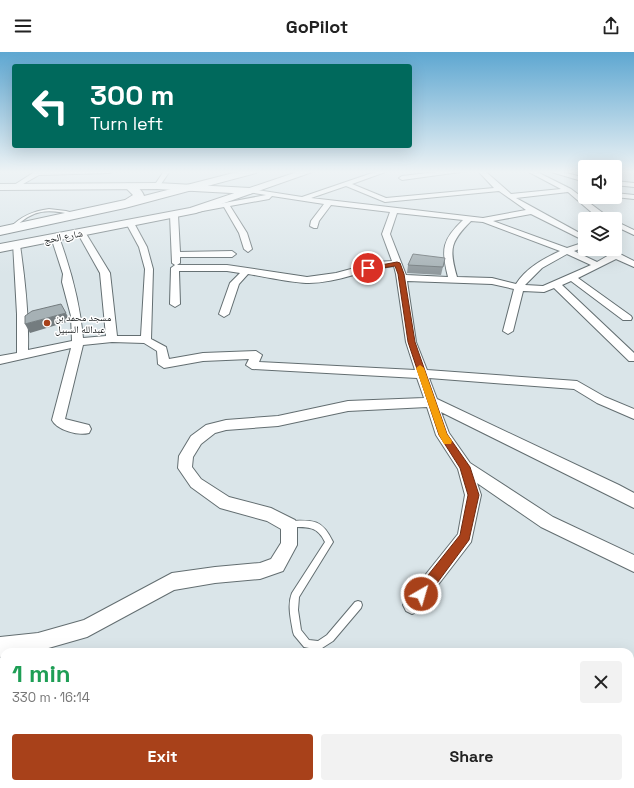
<!DOCTYPE html>
<html lang="en">
<head>
<meta charset="utf-8">
<style>
  body { margin:0; font-family:"Space Grotesk","Noto Naskh Arabic",sans-serif; background:#f2f2f2; color:#222; height:100vh; display:flex; flex-direction:column; font-size:15px; white-space:nowrap }
  * { box-sizing:border-box; margin:0 }
  p { font-size:13px; color:#767676 }
  .icon { flex:none; width:22px; height:22px; fill:none; stroke:currentColor; stroke-width:2; stroke-linecap:round; stroke-linejoin:round }
  .map { position:relative; flex:1; overflow:hidden }
  .details { position:absolute; left:0px; top:596px; width:634px; height:140px; display:flex; flex-direction:column; background:#fff; border-radius:12px 12px 0 0; box-shadow:0 4px 16px #0002 }
  .details>* { flex:none }
  .top-card { position:absolute; left:12px; top:12px; width:400px; height:84px; border-radius:4px; box-shadow:0 4px 16px #0002; background:#00695c; color:#fff; overflow:hidden }
  .fabs { position:absolute; left:578px; top:108px; display:grid; gap:8px }
  .fabs a { display:grid; place-items:center; width:44px; height:44px; border-radius:4px; background:#fff; box-shadow:0 4px 16px #0002; font-size:20px }
  .pin { position:absolute; display:grid; place-items:center; width:34px; height:34px; color:#fff; margin:-17px; border:2px solid #fff; border-radius:50%; box-shadow:0 1px 4px #0007 }
  .me { position:absolute; width:44px; margin:-22px; rotate:38deg; stroke-linejoin:round; filter:drop-shadow(0 0 3px #0008) }
  .turn { display:flex; align-items:center; gap:14px; height:84px; padding:0 12px; font-size:18px }
  .turn .icon { width:52px; height:52px; stroke-width:2.5 }
  .turn b { display:block; font-size:28px; line-height:34px }
  .round { display:grid; place-items:center; flex:none; width:42px; height:42px; border-radius:4px; background:#f2f2f2 }
  .head { display:flex; align-items:center; justify-content:space-between; height:68px; padding:0 12px }
  h1 { font-size:24px; font-weight:600; line-height:30px; color:#1e9e55 }
  .cta { display:flex; gap:8px; margin-top:auto; padding:8px 12px }
  .cta a { flex:1; height:46px; border-radius:4px; background:#a8411a; color:#fff; font-size:16px; font-weight:600; line-height:46px; text-align:center }
  .cta a+a { background:#f2f2f2; color:#222 }
  header { display:flex; justify-content:space-between; align-items:center; height:52px; padding:0 12px; background:#fff; font-size:18px; font-weight:600 }
  .map>svg:first-child { display:block }
  .lines { fill:none; stroke-linecap:round; stroke-linejoin:round }
  .lane-casing { stroke:#636e71; stroke-width:2 }
  .street-casing { stroke:#636e71; stroke-width:2 }
  .secondary-casing { stroke:#636e71; stroke-width:2 }
  .primary-casing { stroke:#636e71; stroke-width:2 }
  .lane { fill:#fff; fill-rule:evenodd }
  .street { fill:#fff; fill-rule:evenodd }
  .secondary { fill:#fff; fill-rule:evenodd }
  .primary { fill:#fff; fill-rule:evenodd }
  .wall { fill:#8f989c }
  .shaded-wall { fill:#747c7f }
  .building { fill:#a6b1b5; stroke:#747c7f }
  .route { fill:#a8411a; stroke:#6d2a11 }
  .slow { fill:#f59e0b }
  .poi-dot { fill:#a8411a; stroke:#fff; stroke-width:1.5 }
  .labels { text-anchor:middle; stroke-width:3; stroke-linejoin:round; paint-order:stroke }
  .far-street-label { font-size:10px; fill:#171b1c; stroke:#fff }
  .far-poi-label { font-size:10px; fill:#171b1c; stroke:#fff; text-anchor:start }
</style>
</head>
<body>
<header><svg class="icon" aria-label="menu" viewBox="0 0 24 24"><path d="M4 6h16M4 12h16M4 18h16"/></svg>GoPilot<svg class="icon" aria-label="share" viewBox="0 0 24 24"><path d="M12 15V3M7 8l5-5 5 5M5 13v7h14v-7"/></svg></header>
<div class="map">
<svg width="634" height="736" viewBox="0 0 634 736">
  <rect width="100%" height="100%" fill="#dae5e9"/>
  <g class="lines">
    <defs>
      <path id="lane" d="M49,157L66,159L77,162L75,163C48,157 34,156 13,177L10,176C21,164 33,159 49,157Z
        M290,469C313,468 322,467 333,490L299,545L298,558L301,578L309,588L318,589L327,583L355,550L358,549L361,550L362,553L361,556L333,589L319,598L304,595L294,583L293,580C291,568 287,553 292,541L325,490C317,473 306,475 290,475L287,474L286,472L287,470Z"/>
      <path id="street" d="M36,119H113L110,121L39,123L16,136L11,135Z
        M164,119H170L159,135H155L154,134Z
        M378,119H388L352,132L386,146L494,136L478,119H485L511,142L561,137L527,119H535L571,137L611,167H602L597,165L568,140L516,146L585,184V189L531,162L493,169L567,196L585,190V195L574,199L597,210L609,203L599,197H610L634,209V215L616,207L578,226L631,264L632,266L631,268H623L571,229L562,233L634,301V309H629L554,236L544,240L523,239L513,279L508,282L503,279L514,237L492,232L407,229L416,290L427,318L577,329L605,345L634,357V367L597,351L574,337L429,326L437,347L619,433L634,441V456L441,360L449,381L470,411L553,465L634,503V520L541,475L477,431L481,443L471,490L418,559L412,562L406,559L403,553L406,547L458,482L465,443L458,417L436,383L427,355L348,359L278,374L226,378L215,381L201,392L193,405L192,415L201,427L229,445L271,456L295,468L297,473V493L283,519L260,527L215,531L174,538L87,585L38,599L4,600V604L0,605V585L38,581L84,568L172,521L215,515L260,511L271,507L281,491V477L267,469L220,456L191,435L178,416L179,404L191,384L206,373L226,368L278,364L348,349L424,346L417,326L252,317L246,313L249,307L203,309L164,316L158,312L157,299L144,291L112,290L83,293L65,367L89,373L91,377L89,381C78,384 57,378 52,368L71,296L0,312V304L17,301V262L13,191H19L20,193C25,228 29,263 28,298L72,289L71,264L62,230L63,222L51,185L55,183L59,185C71,218 80,252 83,286L106,284L100,221L77,180L81,178L85,180L110,221L117,284H141L145,217L139,195L126,171L130,169L134,171L147,195L153,217L151,287L166,295L169,307L203,301L256,299L262,303L259,310L415,318L406,290L396,222L394,214C365,217 335,232 306,231C287,230 267,225 248,222L239,232L229,262L224,265L219,262L230,231L240,221L227,219H179L180,252L175,255L170,252L171,216L175,213L172,211L170,163L174,161L178,163L180,200L232,199L236,202L232,205H180V211L177,213H227L307,225L336,221L377,210L392,209L382,182L390,160L331,153L319,169L317,176H314L310,174L311,169L324,152L272,144L269,147L230,154L247,181L252,197L248,200L244,197L239,181L224,155L192,161L188,159L192,157L266,143L248,140V138L250,137L302,145ZM346,134L385,150L499,139L526,158L483,166L311,146ZM397,161L463,168C442,188 441,197 448,225L406,223L390,182ZM471,169L483,170L560,199C543,207 526,216 516,232L492,226L457,225C449,197 450,190 471,169ZM567,202L591,213L543,234L525,233L542,216Z
        M445,119H467L402,128L399,126L402,124Z
        M548,119H559L585,126V130Z
        M615,129L634,131V135L615,133Z
        M615,141L634,143V147L615,145Z
        M615,169L634,178V183L615,174Z"/>
      <path id="secondary" d="M157,131L250,136L255,139L250,142L157,137L0,138V132Z"/>
      <path id="primary" d="M241,119H258L256,121L125,156L0,183V175L125,148L133,143L124,134L125,132C133,130 142,137 144,144Z
        M300,119H315L196,161L0,200V192L190,156Z"/>
    </defs>
    <!-- lane casing -->
    <use href="#lane" class="lane-casing"/>
    <!-- street casing -->
    <use href="#street" class="street-casing"/>
    <!-- secondary casing -->
    <use href="#secondary" class="secondary-casing"/>
    <!-- primary casing -->
    <use href="#primary" class="primary-casing"/>
    <!-- lane -->
    <use href="#lane" class="lane"/>
    <!-- street -->
    <use href="#street" class="street"/>
    <!-- secondary -->
    <use href="#secondary" class="secondary"/>
    <!-- primary -->
    <use href="#primary" class="primary"/>
  </g>
  <!-- wall -->
  <path class="wall" d="M445,206L441,223L407,221L408,213Z"/>
  <!-- shaded-wall -->
  <path class="shaded-wall" d="M66,261L70,269L30,281L25,272Z"/>
  <!-- building -->
  <path class="building" d="M413,202L445,206L443,215L408,213Z
    M61,252L66,261L25,272V264L32,259Z"/>
  <!-- sky -->
  <linearGradient id="sky" x2="0" y2="1"><stop stop-color="#5ea7d1"/><stop offset="0.54" stop-color="#eef3f5"/><stop offset="1" stop-color="#eef3f5" stop-opacity="0"/></linearGradient>
  <rect width="634" height="222" fill="url(#sky)"/>
  <!-- route -->
  <path class="route" d="M397,210L400,211L404,222L415,290L447,382L470,415L479,443L469,488L426,546L421,548L417,546L415,542L417,537L460,483L468,443L460,416L439,383L408,290L398,222L395,214L368,218L365,216Z"/>
  <!-- slow -->
  <path class="slow" d="M420,313L424,316L447,382L452,389L451,392H444L439,383L416,316Z"/>
  <!-- markers -->
  <circle class="poi-dot" cx="47" cy="271" r="4"/>
  <g class="labels">
    <!-- far-street labels -->
    <g class="far-street-label">
      <text transform="translate(63 184) rotate(-11)" y="4">شارع الحج</text>
    </g>
    <!-- far-poi labels -->
    <g class="far-poi-label">
      <text x="55" y="269">مسجد محمد بن<tspan x="55" dy="12">عبدالله السبيل</tspan></text>
    </g>
  </g>
</svg>
<div class="fabs">
<a><svg class="icon" aria-label="sound" viewBox="0 0 24 24"><path d="M4 9h4l5-4v14l-5-4H4zM17 9q2 3 0 6"/></svg></a>
<a><svg class="icon" aria-label="layers" viewBox="0 0 24 24"><path d="M12 4l9 5-9 5-9-5zM3 14l9 5 9-5"/></svg></a>
</div>
<div class="pin" style="left:368px;top:216px;background:#d93025"><svg class="icon" aria-label="arrive" viewBox="0 0 24 24"><path d="M6 21V4h12l-3 4 3 4H6"/></svg></div>
<svg class="me" style="left:421px;top:542px" viewBox="-20 -20 40 40"><circle r="17" fill="#a8411a" stroke="#fff" stroke-width="3"/><path d="M0-11L8 9 0 5-8 9z" fill="#fff"/></svg>
<div class="top-card">
<div class="turn"><svg class="icon" aria-label="left" viewBox="0 0 24 24"><path d="M17 20v-9H6M10 6l-5 5 5 5"/></svg><div><b>300 m</b>Turn left</div></div>
</div>
<section class="details">
<div class="head"><div><h1>1 min</h1><p>330 m · 16:14</p></div><a class="round"><svg class="icon" aria-label="close" viewBox="0 0 24 24"><path d="M6 6l12 12M18 6L6 18"/></svg></a></div>
<div class="cta"><a>Exit</a><a>Share</a></div>
</section>
</div>
</body>
</html>
